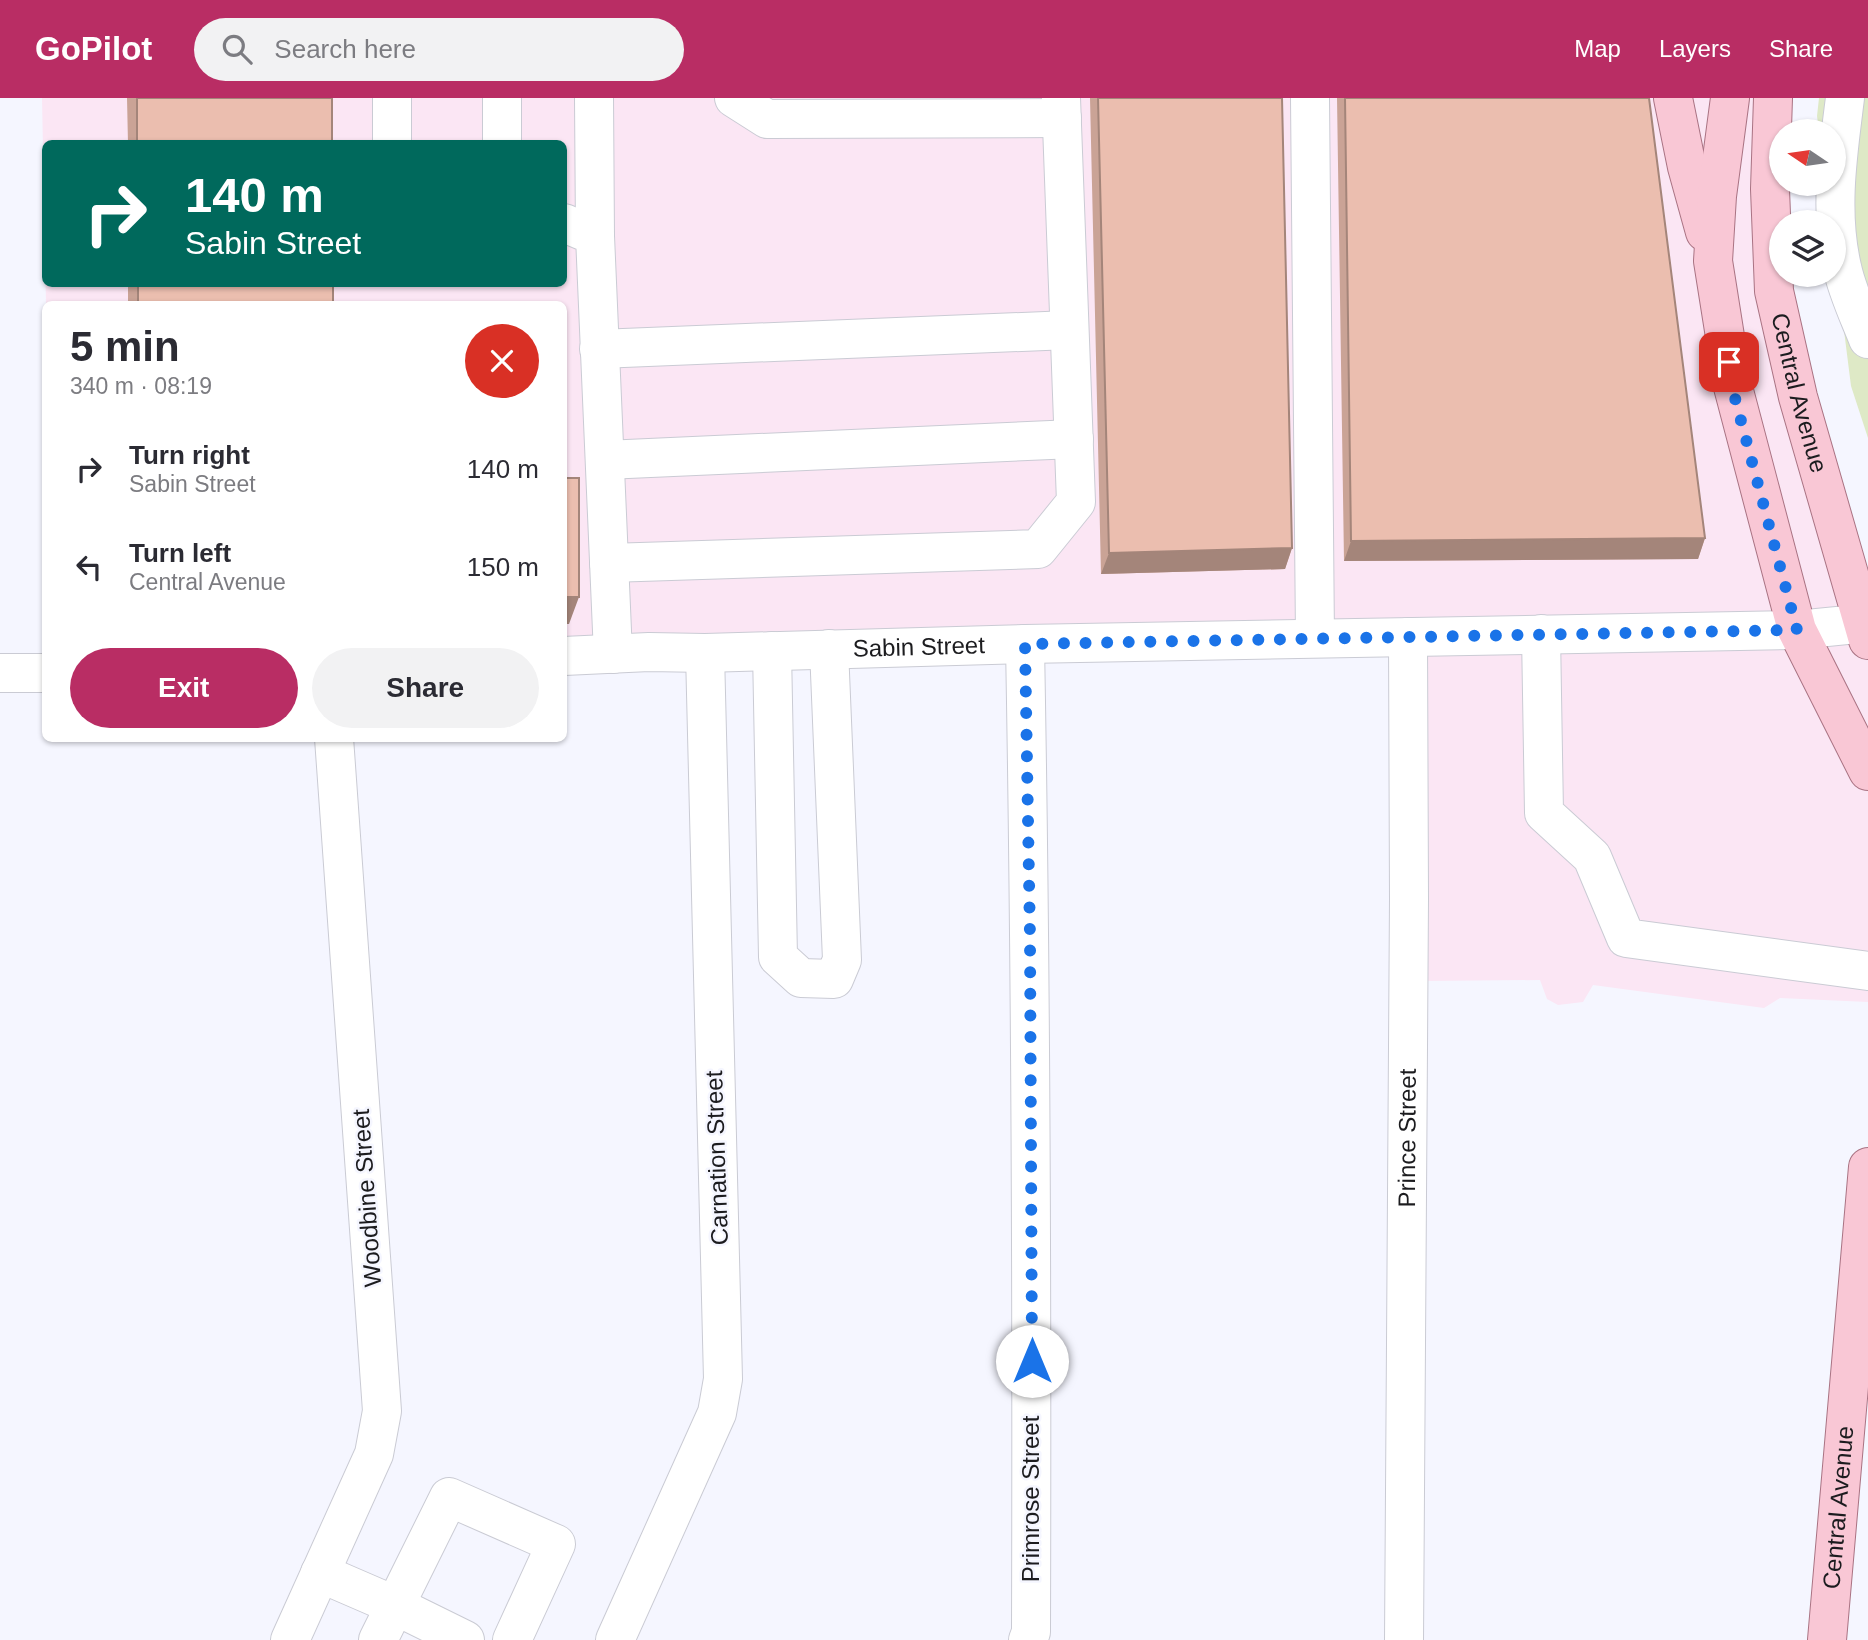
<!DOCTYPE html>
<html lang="en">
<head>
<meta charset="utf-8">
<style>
  body { margin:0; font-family:Helvetica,sans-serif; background:#f2f2f3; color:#2b2b33; height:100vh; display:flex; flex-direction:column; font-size:26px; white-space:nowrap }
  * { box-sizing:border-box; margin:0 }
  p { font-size:23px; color:#7c7c81 }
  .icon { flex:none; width:38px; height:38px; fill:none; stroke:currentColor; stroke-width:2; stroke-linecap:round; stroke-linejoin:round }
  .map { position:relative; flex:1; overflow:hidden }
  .drawer { position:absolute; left:42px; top:203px; width:525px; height:441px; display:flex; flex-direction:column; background:#fff; border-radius:10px; box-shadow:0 2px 5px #0004 }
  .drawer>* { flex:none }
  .top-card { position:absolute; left:42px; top:42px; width:525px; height:147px; border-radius:10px; box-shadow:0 2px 5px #0004; background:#00695c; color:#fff; overflow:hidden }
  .needle { width:46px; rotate:283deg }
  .tools { position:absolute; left:1769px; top:21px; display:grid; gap:14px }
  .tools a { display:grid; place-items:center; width:77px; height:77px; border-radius:50%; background:#fff; box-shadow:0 2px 5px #0004; font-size:35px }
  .pin { position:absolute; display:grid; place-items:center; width:60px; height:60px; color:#fff; margin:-30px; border-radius:14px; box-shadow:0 4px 10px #0006 }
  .me { position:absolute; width:77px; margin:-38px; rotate:0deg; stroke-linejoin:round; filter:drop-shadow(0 0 5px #0008) }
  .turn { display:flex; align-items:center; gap:24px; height:147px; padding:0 28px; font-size:32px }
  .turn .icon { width:91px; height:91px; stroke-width:2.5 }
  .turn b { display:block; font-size:49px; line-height:60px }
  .round { display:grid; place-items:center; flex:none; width:74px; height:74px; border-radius:37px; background:#f2f2f3 }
  .headline { display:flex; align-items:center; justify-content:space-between; height:119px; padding:0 28px }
  h1 { font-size:42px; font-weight:800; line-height:52px }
  .cta { display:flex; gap:14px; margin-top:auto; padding:14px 28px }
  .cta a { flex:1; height:80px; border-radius:42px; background:#b92d64; color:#fff; font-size:28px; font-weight:800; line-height:80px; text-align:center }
  .cta a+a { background:#f2f2f3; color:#2b2b33 }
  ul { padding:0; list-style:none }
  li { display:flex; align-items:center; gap:21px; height:98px; padding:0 28px }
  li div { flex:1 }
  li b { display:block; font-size:26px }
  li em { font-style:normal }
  header { display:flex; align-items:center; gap:42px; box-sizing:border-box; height:98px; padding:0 35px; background:#b92d64; color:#fff }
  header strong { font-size:33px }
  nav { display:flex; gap:38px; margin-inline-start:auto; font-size:24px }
  .search { width:490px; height:63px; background:#f2f2f3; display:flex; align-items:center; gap:18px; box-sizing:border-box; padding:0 24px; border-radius:38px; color:#7c7c81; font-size:26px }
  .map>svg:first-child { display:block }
  .industrial { fill:#fbe6f4; fill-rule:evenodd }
  .green { fill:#dee9c6 }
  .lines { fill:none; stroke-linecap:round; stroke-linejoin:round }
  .minor-casing { stroke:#cacbd4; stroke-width:40 }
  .major-casing { stroke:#a97383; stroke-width:40 }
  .minor { stroke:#fff; stroke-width:38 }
  .major { stroke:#f9c7d5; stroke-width:38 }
  .wall { fill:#caa396 }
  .shaded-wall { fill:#a4857a }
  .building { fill:#ebbeaf; stroke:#a4857a; stroke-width:2 }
  .route { stroke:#1a73e8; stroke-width:12; stroke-dasharray:0 21.6 }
  .labels { text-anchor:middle; stroke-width:5; stroke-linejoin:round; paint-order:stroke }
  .street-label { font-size:24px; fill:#1c1c1f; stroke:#f5f6ff }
</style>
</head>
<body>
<header>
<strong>GoPilot</strong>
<div class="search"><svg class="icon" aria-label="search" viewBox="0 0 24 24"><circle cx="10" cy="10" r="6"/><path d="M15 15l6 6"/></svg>Search here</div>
<nav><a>Map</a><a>Layers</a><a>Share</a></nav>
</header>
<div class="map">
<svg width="1868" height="1542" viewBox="0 0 1868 1542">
  <rect width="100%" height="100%" fill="#f5f6ff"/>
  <!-- industrial -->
  <path class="industrial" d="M42,0H1778L1780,182L1868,484V904L1780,900L1764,910L1593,887L1583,904L1558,907L1547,901L1540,882L1421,883L1420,540L564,558V206H46ZM46,46H564V186H46Z"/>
  <!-- green -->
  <path class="green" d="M1819,0H1868V340L1851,288L1834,153V33H1819L1817,18Z"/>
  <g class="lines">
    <defs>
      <g id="minor">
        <path d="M392,0V46"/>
        <path d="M594,0L595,138"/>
        <path d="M734,0L767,21L1062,20"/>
        <path d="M1310,0L1315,540"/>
        <path d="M1845,0C1838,56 1829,113 1842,169C1847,193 1859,218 1868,241"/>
        <path d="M502,46V0"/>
        <path d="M564,125L595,138L613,556"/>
        <path d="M599,251L1069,232"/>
        <path d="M605,362L1074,341"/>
        <path d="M609,465L1038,451L1076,404L1061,0"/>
        <path d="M1541,536L1544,715L1592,759L1626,840L1868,873"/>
        <path d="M1025,546C1031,875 1032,1205 1031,1534L1028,1542"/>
        <path d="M772,553L778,859L801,880L834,881L842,862L829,551"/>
        <path id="s1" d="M564,558L649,554L705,555L1025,546L1797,532L1868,525"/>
        <path d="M0,575H46"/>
        <path d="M320,1475L394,1507L465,1542"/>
        <path d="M290,1542L374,1356L382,1313L334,640"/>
        <path d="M378,1542L449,1399L556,1446L512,1542"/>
        <path d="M615,1542L717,1315L723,1281L705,555"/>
        <path id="s2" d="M1404,1542L1409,801L1408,539"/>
      </g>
      <g id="major">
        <path d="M1673,0L1687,69L1705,134"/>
        <path d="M1730,0L1717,98L1713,163L1733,289L1797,532L1868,673"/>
        <path id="s3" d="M1773,0L1770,91L1774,193L1798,299L1868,542"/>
        <path id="s4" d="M1827,1542L1868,1069"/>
      </g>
    </defs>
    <!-- minor casing -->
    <use href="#minor" class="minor-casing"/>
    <!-- major casing -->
    <use href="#major" class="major-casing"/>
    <!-- minor -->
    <use href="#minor" class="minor"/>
    <!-- major -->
    <use href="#major" class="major"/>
  </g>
  <!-- wall -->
  <path class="wall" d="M127,0H332V46H128Z
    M1090,0H1282L1292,450L1285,471L1101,476Z
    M1337,0H1649L1705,440L1698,461L1344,463Z
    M128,186H333V206H128Z"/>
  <!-- shaded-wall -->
  <path class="shaded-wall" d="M1705,440L1698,461L1344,463L1351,443Z
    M1292,450L1285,471L1101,476L1109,455Z
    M564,499H579L569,526H564Z"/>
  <!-- building -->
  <path class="building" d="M137,0H332V46H137Z
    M1098,0H1282L1292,450L1109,455Z
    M1345,0H1649L1705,440L1351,443Z
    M138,186H333V206H138Z
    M564,380H579V499H564Z"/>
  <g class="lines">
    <!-- route -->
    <path class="route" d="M1032,1263L1030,839L1025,546L1797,532L1732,289L1729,264"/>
  </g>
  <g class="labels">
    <!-- street labels -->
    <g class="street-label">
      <text dy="8" stroke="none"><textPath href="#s3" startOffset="298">Central Avenue</textPath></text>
      <text dy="8" stroke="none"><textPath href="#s1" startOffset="355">Sabin Street</textPath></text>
      <text dy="8" stroke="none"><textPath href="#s2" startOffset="502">Prince Street</textPath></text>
      <text transform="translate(717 1060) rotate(-92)" y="8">Carnation Street</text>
      <text transform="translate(367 1100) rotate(-94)" y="8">Woodbine Street</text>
      <text transform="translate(1031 1401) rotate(-90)" y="8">Primrose Street</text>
      <text dy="8" stroke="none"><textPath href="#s4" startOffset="133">Central Avenue</textPath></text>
    </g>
  </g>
</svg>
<div class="tools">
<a><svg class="needle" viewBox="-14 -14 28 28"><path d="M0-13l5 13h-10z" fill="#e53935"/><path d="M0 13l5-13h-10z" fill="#7c7c81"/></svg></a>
<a><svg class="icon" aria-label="layers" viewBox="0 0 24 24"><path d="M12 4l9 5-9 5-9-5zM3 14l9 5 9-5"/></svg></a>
</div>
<div class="pin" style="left:1729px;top:264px;background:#d93025"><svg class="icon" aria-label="arrive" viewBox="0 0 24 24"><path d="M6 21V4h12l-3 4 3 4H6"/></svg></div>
<svg class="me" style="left:1032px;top:1263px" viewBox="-20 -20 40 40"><circle r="19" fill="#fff"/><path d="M0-13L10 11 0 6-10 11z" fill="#1a73e8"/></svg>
<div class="top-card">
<div class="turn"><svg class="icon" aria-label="right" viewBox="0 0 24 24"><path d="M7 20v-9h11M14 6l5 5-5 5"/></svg><div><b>140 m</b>Sabin Street</div></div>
</div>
<section class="drawer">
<div class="headline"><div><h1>5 min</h1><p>340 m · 08:19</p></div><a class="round" style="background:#d93025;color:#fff"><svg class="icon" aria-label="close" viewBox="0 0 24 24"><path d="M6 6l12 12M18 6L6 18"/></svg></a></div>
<ul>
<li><svg class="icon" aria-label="right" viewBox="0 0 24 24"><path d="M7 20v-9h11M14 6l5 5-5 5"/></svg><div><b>Turn right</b><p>Sabin Street</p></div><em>140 m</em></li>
<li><svg class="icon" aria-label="left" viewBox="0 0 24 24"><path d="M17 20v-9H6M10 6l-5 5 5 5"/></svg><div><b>Turn left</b><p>Central Avenue</p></div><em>150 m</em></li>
</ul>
<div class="cta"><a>Exit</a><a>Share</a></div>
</section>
</div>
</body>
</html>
